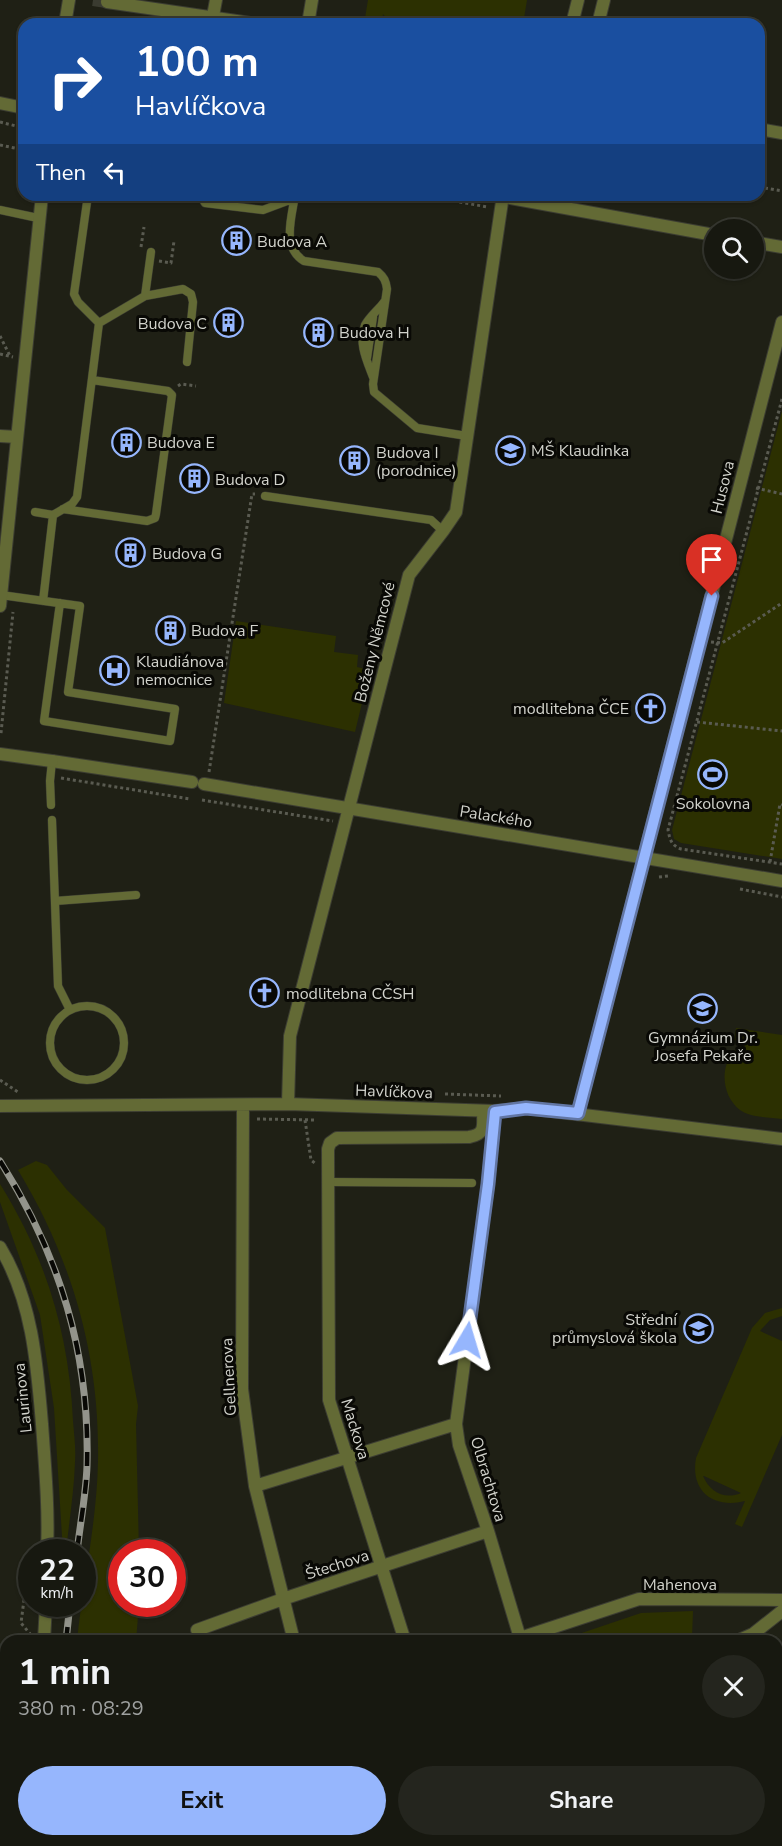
<!DOCTYPE html>
<html lang="en">
<head>
<meta charset="utf-8">
<style>
  body { margin:0; font-family:"Nunito Sans",sans-serif; background:#24251e; color:#f1f3f6; height:100vh; display:flex; flex-direction:column; font-size:22px; white-space:nowrap }
  * { box-sizing:border-box; margin:0 }
  p { font-size:20px; color:#9ea09f }
  .icon { flex:none; width:33px; height:33px; fill:none; stroke:currentColor; stroke-width:2; stroke-linecap:round; stroke-linejoin:round }
  .map { position:relative; flex:1; overflow:hidden }
  .drawer { position:absolute; left:0px; top:1635px; width:783px; height:212px; display:flex; flex-direction:column; background:#171810; border-radius:18px 18px 0 0; box-shadow:0 2px 4px #0004,0 0 0 2px #363730 }
  .drawer>* { flex:none }
  .top-card { position:absolute; left:18px; top:18px; width:747px; height:183px; border-radius:18px; box-shadow:0 2px 4px #0004,0 0 0 2px #363730; background:#1a4fa0; color:#fff; overflow:hidden }
  .controls { position:absolute; left:704px; top:219px; display:grid; gap:12px }
  .controls a { display:grid; place-items:center; width:60px; height:60px; border-radius:50%; background:#171810; box-shadow:0 2px 4px #0004,0 0 0 2px #363730; font-size:30px }
  .speed { position:absolute; left:18px; top:1539px; display:flex; gap:12px; font-size:30px; font-weight:700; text-align:center }
  .speed>* { display:grid; place-content:center; width:78px; height:78px; border-radius:50%; background:#171810; box-shadow:0 2px 4px #0004,0 0 0 2px #363730; line-height:1 }
  .speed small { font-size:15px; font-weight:400 }
  .speed .limit { border:9px solid #d22; background:#fff; color:#111 }
  .pin { position:absolute; display:grid; place-items:center; width:51px; height:51px; color:#fff; margin:-62px -26px; border-radius:50% 50% 50% 0; rotate:-45deg; box-shadow:0 0 6px #0007 }
  .pin .icon { rotate:45deg }
  .me { position:absolute; width:66px; margin:-33px; rotate:7deg; stroke-linejoin:round; filter:drop-shadow(0 0 4px #0008) }
  .turn { display:flex; align-items:center; gap:21px; height:126px; padding:0 18px; font-size:27px }
  .turn .icon { width:78px; height:78px; stroke-width:2.5 }
  .turn b { display:block; font-size:42px; line-height:51px }
  .then { display:flex; align-items:center; height:57px; padding:0 18px; background:#0003; gap:12px; font-size:22px }
  .round { display:grid; place-items:center; flex:none; width:63px; height:63px; border-radius:32px; background:#24251e }
  .headline { display:flex; align-items:center; justify-content:space-between; height:102px; padding:0 18px }
  h1 { font-size:36px; font-weight:700; line-height:45px }
  .cta { display:flex; gap:12px; margin-top:auto; padding:12px 18px }
  .cta a { flex:1; height:69px; border-radius:36px; background:#96b6fd; color:#111; font-size:24px; font-weight:700; line-height:69px; text-align:center }
  .cta a+a { background:#24251e; color:#f1f3f6 }
  .map>svg:first-child { display:block }
  .green { fill:#2c3001; fill-rule:evenodd }
  .lines { fill:none; stroke-linecap:round; stroke-linejoin:round }
  .minor-tunnel { stroke:#3a3b30; stroke-width:12; stroke-dasharray:12 6; stroke-linecap:butt }
  .service-casing { stroke:#3c3d32; stroke-width:9 }
  .pedestrian-casing { stroke:#3c3d32; stroke-width:14 }
  .minor-casing { stroke:#3c3d32; stroke-width:14 }
  .tertiary-casing { stroke:#3c3d32; stroke-width:14 }
  .path { stroke:#5a5b51; stroke-width:3; stroke-dasharray:3 3; stroke-linecap:butt }
  .service { stroke:#636a35; stroke-width:8 }
  .pedestrian { stroke:#636a35; stroke-width:12 }
  .minor { stroke:#636a35; stroke-width:12 }
  .tertiary { stroke:#636a35; stroke-width:12 }
  .rail-casing { stroke:#93948b; stroke-width:7 }
  .rail { stroke:#090905; stroke-width:4.5; stroke-dasharray:14; stroke-linecap:butt }
  .route-casing { stroke:#6276a4; stroke-width:15 }
  .route { stroke:#96b6fd; stroke-width:10 }
  .labels { text-anchor:middle; stroke-width:6; stroke-linejoin:round; paint-order:stroke }
  .poi-label { font-size:16px; fill:#d2d3cc; stroke:#090905; text-anchor:start }
  .street-label { font-size:16px; fill:#d2d3cc; stroke:#090905 }
</style>
</head>
<body>
<div class="map">
<svg width="782" height="1846" viewBox="0 0 782 1846">
  <rect width="100%" height="100%" fill="#1f2015"/>
  <!-- green -->
  <path class="green" d="M368,0H527L523,24H391L383,14L382,24H364Z
    M782,411V859L681,843L674,839L672,830Z
    M236,621L336,636L334,652L358,655L357,667L370,670L355,732L224,703Z
    M736,1028L782,1035V1119C769,1117 751,1118 740,1110C722,1096 719,1067 735,1050C738,1047 743,1045 746,1042L734,1040Z
    M36,1161L47,1165L67,1190L105,1228L138,1406L136,1424L139,1552H122V1604H139L136,1641H77C83,1582 97,1521 98,1461C100,1356 72,1259 18,1170Z
    M0,1184C46,1258 69,1333 73,1421C74,1434 76,1448 75,1462C74,1492 69,1522 66,1552H63L54,1408L40,1315L0,1202Z
    M782,1308V1316L770,1320L760,1331L782,1341V1435L742,1527L735,1524L745,1501C714,1509 690,1492 696,1458L752,1328L765,1313ZM703,1476H704L741,1493C724,1500 710,1492 703,1476Z
    M693,1611L692,1638L682,1641H558L641,1613Z
    M120,1841H244L238,1846H134Z"/>
  <g class="lines">
    <!-- minor-tunnel -->
    <path class="minor-tunnel" d="M93,0L107,2"/>
    <defs>
      <path id="service" d="M200,195L205,203L263,210L295,198
        M295,195C292,217 281,247 304,261L378,272C384,277 386,281 387,289L373,384L374,392L417,428L467,436
        M0,210L38,218
        M145,296L183,289L191,294L193,302L187,362
        M99,323L145,296L151,252
        M367,358L373,317
        M373,377C367,361 358,343 365,325C369,317 379,309 384,302
        M265,496L431,520L443,531
        M63,509L147,521L155,518L156,514L172,395L168,391L92,380
        M35,512L53,515
        M1,595L80,606L68,692L175,709L170,741L44,721L60,603
        M43,601L53,515L72,504L77,497L99,323L78,302L74,294L88,195
        M51,805L50,781L52,761
        M52,820L58,986L70,1010
        M55,901L136,895
        M50 1043a37 37 0 1 1 74 0a37 37 0 1 1-74 0Z
        M330,1182L472,1183"/>
      <path id="pedestrian" d="M52,761L192,782"/>
      <path id="minor" d="M107,2L258,24
        M213,16L216,0
        M65,24L69,0
        M308,24L312,0
        M572,24L578,0
        M598,24L604,0
        M0,103L24,108
        M759,129L782,133
        M494,195L714,235
        M753,242L782,247
        M0,436L17,437
        M0,606L42,195
        M0,754L52,761
        M204,784L782,881
        M288,1104L290,1036L409,575L443,531L456,512L503,195
        M243,1105L242,1389L255,1486L294,1641
        M0,1106L288,1104L495,1111L526,1108L782,1139
        M495,1111L488,1184L456,1424L459,1445L488,1531L520,1638
        M578,1113L782,322
        M0,1247C32,1300 37,1363 42,1424C45,1466 49,1510 47,1552
        M255,1486L456,1424
        M197,1630L283,1599L488,1531
        M514,1640L639,1599L782,1600
        M44,1641L46,1604
        M405,1641L329,1400L328,1149L330,1143L337,1138L469,1137C486,1134 483,1126 483,1111
        M777,1776L782,1774
        M58,1840L59,1846
        M618,1846L629,1840"/>
      <path id="tertiary" d="M737,1641L753,1634L782,1611
        M338,1846L350,1840"/>
    </defs>
    <!-- service casing -->
    <use href="#service" class="service-casing"/>
    <!-- pedestrian casing -->
    <use href="#pedestrian" class="pedestrian-casing"/>
    <!-- minor casing -->
    <use href="#minor" class="minor-casing"/>
    <!-- tertiary casing -->
    <use href="#tertiary" class="tertiary-casing"/>
    <!-- path -->
    <path class="path" d="M0,122L24,128
      M0,145L24,150
      M759,187L782,191
      M418,195L488,207
      M141,247L144,227
      M159,261L171,263L174,241
      M0,336L10,356
      M0,354L13,357
      M178,386L181,384L196,386
      M782,399L668,830C670,840 671,845 681,849L782,864
      M756,488L782,494
      M711,642L722,643L782,603
      M697,722L782,731
      M1,733L13,612
      M209,772L252,494H255
      M61,778L190,799
      M202,800L333,821
      M770,862L780,804L782,805
      M659,877L668,876
      M740,889L782,897
      M0,1080L18,1092
      M445,1094L501,1096
      M257,1119L316,1120
      M305,1120L311,1160L316,1164
      M31,1635L21,1623L28,1569L32,1563
      M777,1759L782,1757
      M593,1846L604,1840"/>
    <!-- service -->
    <use href="#service" class="service"/>
    <!-- pedestrian -->
    <use href="#pedestrian" class="pedestrian"/>
    <!-- minor -->
    <use href="#minor" class="minor"/>
    <!-- tertiary -->
    <use href="#tertiary" class="tertiary"/>
    <defs>
      <path id="rail" d="M0,1161C60,1256 90,1354 87,1466C86,1495 80,1524 77,1552
        M66,1641L70,1604
        M76,1840V1846"/>
    </defs>
    <!-- rail casing -->
    <use href="#rail" class="rail-casing"/>
    <!-- rail -->
    <use href="#rail" class="rail"/>
  </g>
  <g class="lines">
    <defs>
      <path id="route" d="M467,1340L488,1184L495,1112L526,1108L578,1113L712,596"/>
    </defs>
    <!-- route casing -->
    <use href="#route" class="route-casing"/>
    <!-- route -->
    <use href="#route" class="route"/>
  </g>
  <!-- icons -->
  <defs>
    <symbol id="building-ring" viewBox="-11 -11 22 22"><circle r="9.5" fill="#090905" stroke="#96b6fd" stroke-width="1.5"/><path d="M-4-6H4V6H1V3H-1V6H-4ZM-2.5-4.3h1.7v1.8h-1.7ZM.8-4.3h1.7v1.8H.8ZM-2.5-1h1.7V.8h-1.7ZM.8-1h1.7V.8H.8Z" fill="#96b6fd"/></symbol>
    <symbol id="school-ring" viewBox="-11 -11 22 22"><circle r="9.5" fill="#090905" stroke="#96b6fd" stroke-width="1.5"/><path d="M0-5L7-2L0 1L-7-2ZM-4 1L0 2.5L4 1V4Q0 6-4 4Z" fill="#96b6fd"/></symbol>
    <symbol id="hospital-ring" viewBox="-11 -11 22 22"><circle r="9.5" fill="#090905" stroke="#96b6fd" stroke-width="1.5"/><path d="M-5-5h3v3.5h4V-5h3V5h-3V1.5h-4V5h-3Z" fill="#96b6fd"/></symbol>
    <symbol id="church-ring" viewBox="-11 -11 22 22"><circle r="9.5" fill="#090905" stroke="#96b6fd" stroke-width="1.5"/><path d="M-1.2-6h2.4v3.5h3.3v2.4h-3.3V6h-2.4V-.1h-3.3v-2.4h3.3Z" fill="#96b6fd"/></symbol>
    <symbol id="stadium-ring" viewBox="-11 -11 22 22"><circle r="9.5" fill="#090905" stroke="#96b6fd" stroke-width="1.5"/><path d="M0-5a6.5 5 0 1 0 0 10a6.5 5 0 1 0 0-10ZM-3.5-1.8h7v3.6h-7Z" fill="#96b6fd"/></symbol>
    <symbol id="university-ring" viewBox="-11 -11 22 22"><circle r="9.5" fill="#090905" stroke="#96b6fd" stroke-width="1.5"/><path d="M0-5L7-2L0 1L-7-2ZM-4 1L0 2.5L4 1V4Q0 6-4 4Z" fill="#96b6fd"/></symbol>
  </defs>
  <g fill-rule="evenodd">
    <use href="#building-ring" x="220" y="224" width="33" height="33"/>
    <use href="#building-ring" x="212" y="306" width="33" height="33"/>
    <use href="#building-ring" x="302" y="316" width="33" height="33"/>
    <use href="#building-ring" x="110" y="426" width="33" height="33"/>
    <use href="#school-ring" x="494" y="434" width="33" height="33"/>
    <use href="#building-ring" x="338" y="444" width="33" height="33"/>
    <use href="#building-ring" x="178" y="462" width="33" height="33"/>
    <use href="#building-ring" x="114" y="536" width="33" height="33"/>
    <use href="#building-ring" x="154" y="614" width="33" height="33"/>
    <use href="#hospital-ring" x="98" y="654" width="33" height="33"/>
    <use href="#church-ring" x="634" y="692" width="33" height="33"/>
    <use href="#stadium-ring" x="696" y="758" width="33" height="33"/>
    <use href="#church-ring" x="248" y="976" width="33" height="33"/>
    <use href="#university-ring" x="686" y="992" width="33" height="33"/>
    <use href="#school-ring" x="682" y="1312" width="33" height="33"/>
  </g>
  <g class="labels">
    <!-- poi labels -->
    <g class="poi-label">
      <text x="257" y="247">Budova A</text>
      <text x="207" y="329" text-anchor="end">Budova C</text>
      <text x="339" y="338">Budova H</text>
      <text x="147" y="448">Budova E</text>
      <text x="531" y="456">MŠ Klaudinka</text>
      <text x="376" y="458">Budova I<tspan x="376" dy="18">(porodnice)</tspan></text>
      <text x="215" y="485">Budova D</text>
      <text x="152" y="559">Budova G</text>
      <text x="191" y="636">Budova F</text>
      <text x="136" y="667">Klaudiánova<tspan x="136" dy="18">nemocnice</tspan></text>
      <text x="629" y="714" text-anchor="end">modlitebna ČCE</text>
      <text x="713" y="809" text-anchor="middle">Sokolovna</text>
      <text x="286" y="999">modlitebna CČSH</text>
      <text x="703" y="1043" text-anchor="middle">Gymnázium Dr.<tspan x="703" dy="18">Josefa Pekaře</tspan></text>
      <text x="677" y="1325" text-anchor="end">Střední<tspan x="677" dy="18">průmyslová škola</tspan></text>
    </g>
    <!-- street labels -->
    <g class="street-label">
      <text transform="translate(722 487) rotate(-76)" y="6">Husova</text>
      <text transform="translate(374 642) rotate(-76)" y="6">Boženy Němcové</text>
      <text transform="translate(496 816) rotate(9)" y="6">Palackého</text>
      <text transform="translate(394 1091) rotate(2)" y="6">Havlíčkova</text>
      <text transform="translate(228 1377) rotate(-93)" y="6">Gellnerova</text>
      <text transform="translate(22 1398) rotate(-96)" y="6">Laurinova</text>
      <text transform="translate(356 1429) rotate(73)" y="6">Mackova</text>
      <text transform="translate(489 1479) rotate(73)" y="6">Olbrachtova</text>
      <text transform="translate(337 1564) rotate(-18)" y="6">Štechova</text>
      <text x="680" y="1590">Mahenova</text>
    </g>
  </g>
</svg>
<div class="controls">
<a><svg class="icon" aria-label="search" viewBox="0 0 24 24"><circle cx="10" cy="10" r="6"/><path d="M15 15l6 6"/></svg></a>
</div>
<div class="speed"><div>22<small>km/h</small></div><div class="limit">30</div></div>
<div class="pin" style="left:712px;top:596px;background:#d93025"><svg class="icon" aria-label="arrive" viewBox="0 0 24 24"><path d="M6 21V4h12l-3 4 3 4H6"/></svg></div>
<svg class="me" style="left:467px;top:1340px" viewBox="-20 -20 40 40"><path d="M0-17L14 15 0 8-14 15z" fill="#96b6fd" stroke="#fff" stroke-width="4"/></svg>
<div class="top-card">
<div class="turn"><svg class="icon" aria-label="right" viewBox="0 0 24 24"><path d="M7 20v-9h11M14 6l5 5-5 5"/></svg><div><b>100 m</b>Havlíčkova</div></div>
<div class="then">Then<svg class="icon" aria-label="left" viewBox="0 0 24 24"><path d="M17 20v-9H6M10 6l-5 5 5 5"/></svg></div>
</div>
<section class="drawer">
<div class="headline"><div><h1>1 min</h1><p>380 m · 08:29</p></div><a class="round"><svg class="icon" aria-label="close" viewBox="0 0 24 24"><path d="M6 6l12 12M18 6L6 18"/></svg></a></div>
<div class="cta"><a>Exit</a><a>Share</a></div>
</section>
</div>
</body>
</html>
